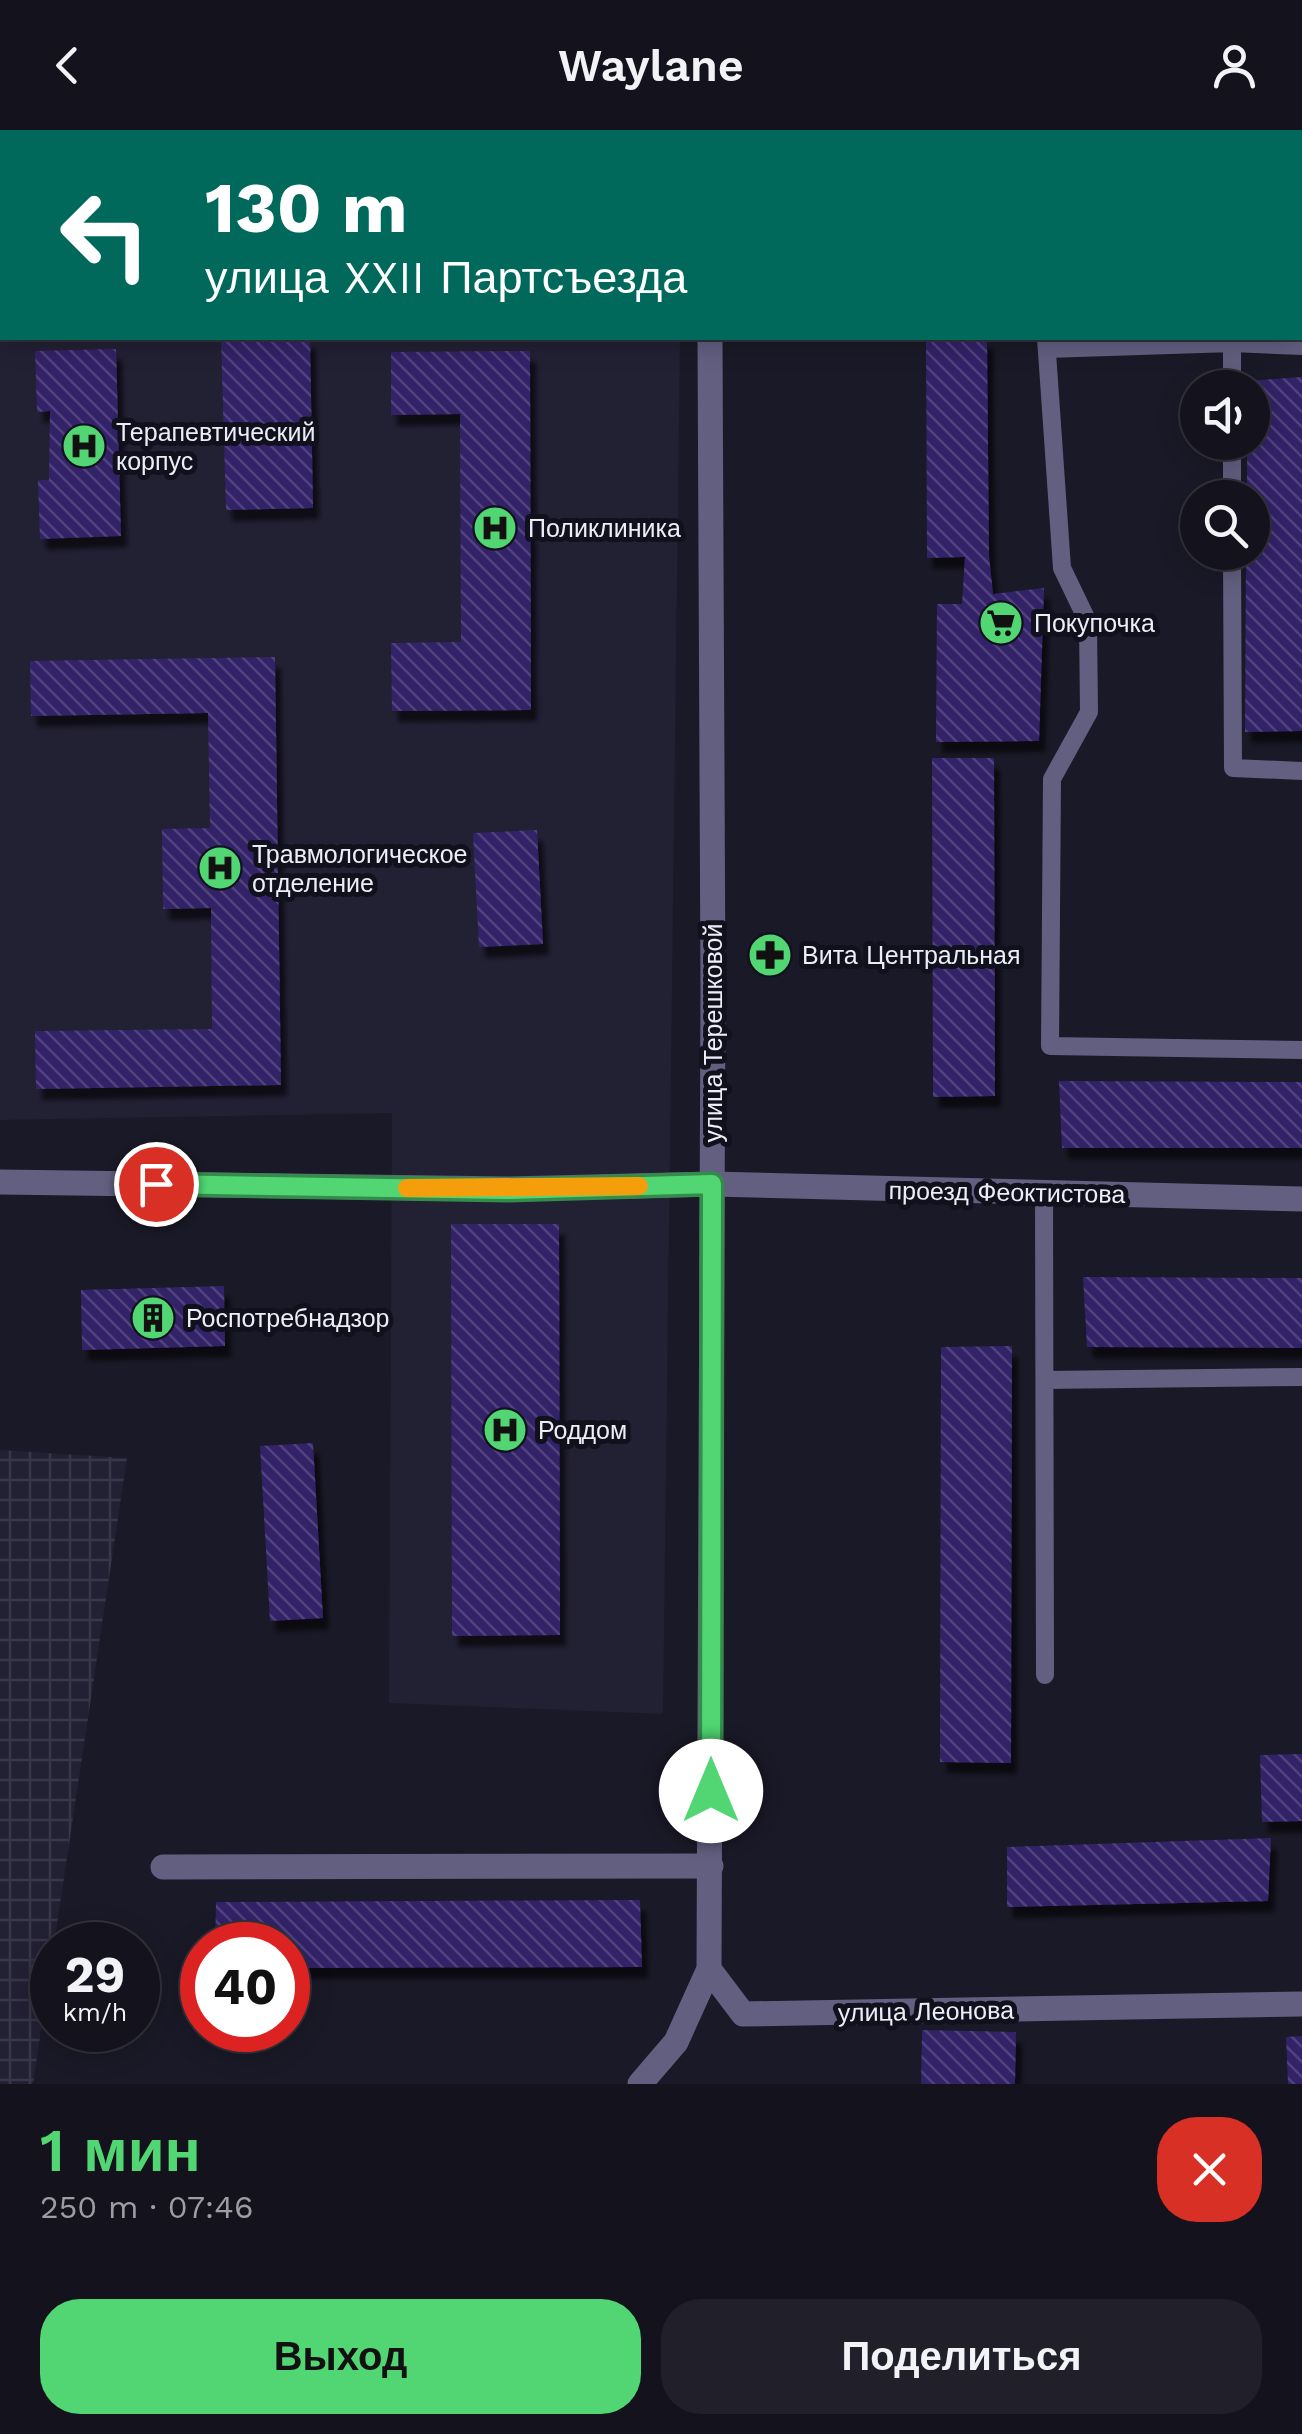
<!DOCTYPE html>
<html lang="ru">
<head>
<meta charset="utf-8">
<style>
  body { margin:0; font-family:"Work Sans",sans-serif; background:#21202a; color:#f1f3f6; height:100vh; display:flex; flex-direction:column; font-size:38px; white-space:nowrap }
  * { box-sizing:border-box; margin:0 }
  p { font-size:32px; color:#9d9ea4 }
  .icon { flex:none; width:55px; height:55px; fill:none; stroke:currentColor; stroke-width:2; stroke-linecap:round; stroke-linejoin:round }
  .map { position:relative; height:1954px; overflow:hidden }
  .side { display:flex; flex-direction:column; background:#14131d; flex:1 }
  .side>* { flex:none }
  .banner { position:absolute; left:0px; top:0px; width:1302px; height:210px; box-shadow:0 5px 25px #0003,0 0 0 2px #33323b; background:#00695c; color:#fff; overflow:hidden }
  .controls { position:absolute; left:1180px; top:240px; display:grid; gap:20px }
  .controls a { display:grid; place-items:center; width:90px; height:90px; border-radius:50%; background:#14131d; box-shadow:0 5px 25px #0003,0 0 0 2px #33323b; font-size:50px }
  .speed { position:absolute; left:30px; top:1792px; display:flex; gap:20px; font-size:50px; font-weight:700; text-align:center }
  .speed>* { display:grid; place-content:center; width:130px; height:130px; border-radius:50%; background:#14131d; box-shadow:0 5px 25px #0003,0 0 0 2px #33323b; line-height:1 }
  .speed small { font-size:25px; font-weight:400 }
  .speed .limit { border:15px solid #d22; background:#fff; color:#111 }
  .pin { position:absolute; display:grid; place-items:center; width:85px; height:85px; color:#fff; margin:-42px; border:5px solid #fff; border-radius:50%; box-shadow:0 2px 10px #0007 }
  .me { position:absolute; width:110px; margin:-55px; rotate:0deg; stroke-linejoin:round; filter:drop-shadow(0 0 8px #0008) }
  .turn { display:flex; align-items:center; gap:35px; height:210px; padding:0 40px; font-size:45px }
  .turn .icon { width:130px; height:130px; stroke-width:2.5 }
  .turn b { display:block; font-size:70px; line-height:85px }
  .round { display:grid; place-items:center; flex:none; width:105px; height:105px; border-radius:40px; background:#21202a }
  .summary { display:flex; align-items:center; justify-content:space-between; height:170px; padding:0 40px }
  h1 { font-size:60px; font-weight:600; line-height:75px; color:#51d673 }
  .primary-button { display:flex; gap:20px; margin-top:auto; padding:20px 40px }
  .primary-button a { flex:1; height:115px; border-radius:40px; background:#51d673; color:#111; font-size:40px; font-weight:600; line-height:115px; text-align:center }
  .primary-button a+a { background:#21202a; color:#f1f3f6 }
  header { display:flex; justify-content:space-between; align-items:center; height:130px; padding:0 40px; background:#14131d; font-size:45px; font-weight:600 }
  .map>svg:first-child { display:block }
  .built { fill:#222033 }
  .industrial { fill:url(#industrial-grid) }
  .building { fill:url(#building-back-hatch); filter:url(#shadow) }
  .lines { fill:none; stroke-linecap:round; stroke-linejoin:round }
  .service { stroke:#625f80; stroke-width:18 }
  .minor { stroke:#625f80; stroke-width:25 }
  .tertiary { stroke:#625f80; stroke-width:25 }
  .route-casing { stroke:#358b4b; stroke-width:25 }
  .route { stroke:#51d673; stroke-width:18 }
  .slow { stroke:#f59e0b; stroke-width:18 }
  .labels { text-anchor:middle; stroke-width:10; stroke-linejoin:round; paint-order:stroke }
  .poi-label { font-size:25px; fill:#ededf7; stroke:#11101d; text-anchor:start }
  .street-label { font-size:25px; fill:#ededf7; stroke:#11101d }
</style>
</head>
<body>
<header><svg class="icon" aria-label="back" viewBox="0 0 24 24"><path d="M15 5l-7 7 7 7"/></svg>Waylane<svg class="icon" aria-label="person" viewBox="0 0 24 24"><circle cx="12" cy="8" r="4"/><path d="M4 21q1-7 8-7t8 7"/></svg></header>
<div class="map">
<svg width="1302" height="1954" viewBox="0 0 1302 1954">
  <defs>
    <pattern id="industrial-grid" width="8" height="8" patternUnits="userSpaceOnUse" patternTransform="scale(2.5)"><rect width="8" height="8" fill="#222033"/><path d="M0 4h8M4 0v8" fill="none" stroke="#383647"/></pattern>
    <pattern id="building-back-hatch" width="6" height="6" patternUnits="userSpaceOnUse" patternTransform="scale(2.5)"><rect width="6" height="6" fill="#332368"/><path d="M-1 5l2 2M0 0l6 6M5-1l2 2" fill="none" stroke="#51437e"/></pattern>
    <filter id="shadow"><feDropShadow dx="6" dy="11" stdDeviation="2.5" flood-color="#0009"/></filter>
  </defs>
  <rect width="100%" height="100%" fill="#1a1927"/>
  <!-- built -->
  <path class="built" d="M0,0H682L2,2V208H680L663,1584L389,1573L392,983L0,990Z"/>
  <!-- industrial -->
  <path class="industrial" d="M0,1320L127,1328L33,1954H0Z"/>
  <!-- building -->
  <path class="building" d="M221,208H310L313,378L226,380Z
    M926,208H987L989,426L993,464L1044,458L1039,611L936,612L937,474H962L965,427L927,428Z
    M116,219L121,406L40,409L38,350H49L50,281L37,282L35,221Z
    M530,221L531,580L392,581L391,513L461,512L460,284L391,285V222Z
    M1302,247V601L1245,602L1246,422H1252V368H1247V312H1252V258H1247V251Z
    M275,527L281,955L36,959L35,901L212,899L211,778L163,779L162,699L210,698L208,583L31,586L30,531Z
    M932,628H994L995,966L933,967Z
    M537,700L543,814L479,817L473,703Z
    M1059,951L1302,952V1018H1062Z
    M451,1094H559L560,1505L452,1506Z
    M1083,1147L1302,1148V1218L1087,1217Z
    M224,1156L225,1216L82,1220L81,1160Z
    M1012,1216L1011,1633L940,1632L941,1217Z
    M313,1313L323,1488L270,1491L260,1316Z
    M1302,1624V1691L1262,1692L1260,1625Z
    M1271,1708L1268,1771L1007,1777V1717Z
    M640,1770L642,1837L288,1838V1815H215L216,1772Z
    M922,1900L1016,1902L1015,1954H921Z
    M1302,1906V1954H1288L1286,1907Z"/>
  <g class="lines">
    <!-- service -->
    <path class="service" d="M1053,2L1054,0
      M1046,208L1062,438L1088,492L1089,582L1052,649L1050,916L1302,920
      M1047,219L1232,213
      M1232,258V213L1302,216
      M1232,312V368
      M1232,422L1233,638L1302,641
      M1044,1063L1045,1545
      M1045,1250L1302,1247"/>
    <!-- minor -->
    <path class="minor" d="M1300,43H1302
      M0,1052L509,1059L712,1054L1302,1069
      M163,1737L711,1736
      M709,1839L743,1884L1302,1874"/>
    <!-- tertiary -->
    <path class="tertiary" d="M708,0V2
      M640,1954L676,1912L709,1839L713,860L710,208"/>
  </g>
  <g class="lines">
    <defs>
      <path id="route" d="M156,1054L508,1060L712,1054L711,1661"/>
    </defs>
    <!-- route casing -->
    <use href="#route" class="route-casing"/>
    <!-- route -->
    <use href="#route" class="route"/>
    <!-- slow -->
    <path class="slow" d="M407,1058L639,1056"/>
  </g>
  <!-- icons -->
  <defs>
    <symbol id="hospital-disc" viewBox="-11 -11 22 22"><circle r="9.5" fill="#51d673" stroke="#11101d"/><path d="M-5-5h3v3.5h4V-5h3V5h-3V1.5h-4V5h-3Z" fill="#111"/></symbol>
    <symbol id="supermarket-disc" viewBox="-11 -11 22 22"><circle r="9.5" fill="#51d673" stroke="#11101d"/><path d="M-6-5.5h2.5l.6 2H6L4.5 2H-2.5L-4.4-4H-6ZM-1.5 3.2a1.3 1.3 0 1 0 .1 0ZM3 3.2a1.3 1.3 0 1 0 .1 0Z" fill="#111"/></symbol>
    <symbol id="pharmacy-disc" viewBox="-11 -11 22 22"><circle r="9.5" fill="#51d673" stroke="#11101d"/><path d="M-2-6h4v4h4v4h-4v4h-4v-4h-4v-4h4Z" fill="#111"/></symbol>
    <symbol id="building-disc" viewBox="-11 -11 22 22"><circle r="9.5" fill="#51d673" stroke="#11101d"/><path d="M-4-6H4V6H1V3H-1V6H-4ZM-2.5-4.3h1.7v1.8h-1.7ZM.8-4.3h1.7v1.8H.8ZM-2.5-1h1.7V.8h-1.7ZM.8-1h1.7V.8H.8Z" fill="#111"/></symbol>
  </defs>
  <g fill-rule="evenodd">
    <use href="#hospital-disc" x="59" y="291" width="50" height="50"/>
    <use href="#hospital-disc" x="470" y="373" width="50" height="50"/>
    <use href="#supermarket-disc" x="976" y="468" width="50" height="50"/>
    <use href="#hospital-disc" x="195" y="713" width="50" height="50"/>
    <use href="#pharmacy-disc" x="745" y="800" width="50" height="50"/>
    <use href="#building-disc" x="128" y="1163" width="50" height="50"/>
    <use href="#hospital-disc" x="480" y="1275" width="50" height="50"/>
  </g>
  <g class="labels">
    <!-- poi labels -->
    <g class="poi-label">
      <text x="116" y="311">Терапевтический<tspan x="116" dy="29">корпус</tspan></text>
      <text x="528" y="407">Поликлиника</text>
      <text x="1034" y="502">Покупочка</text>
      <text x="252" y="733">Травмологическое<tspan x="252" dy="29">отделение</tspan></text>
      <text x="802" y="834">Вита Центральная</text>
      <text x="186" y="1197">Роспотребнадзор</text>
      <text x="538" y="1309">Роддом</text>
    </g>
    <!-- street labels -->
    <g class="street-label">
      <text transform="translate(713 903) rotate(-90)" y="9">улица Терешковой</text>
      <text transform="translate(1007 1062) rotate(1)" y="9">проезд Феоктистова</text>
      <text transform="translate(926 1881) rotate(-1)" y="9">улица Леонова</text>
    </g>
  </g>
</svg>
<div class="controls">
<a><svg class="icon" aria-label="sound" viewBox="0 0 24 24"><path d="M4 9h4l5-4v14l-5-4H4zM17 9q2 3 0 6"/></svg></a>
<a><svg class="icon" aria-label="search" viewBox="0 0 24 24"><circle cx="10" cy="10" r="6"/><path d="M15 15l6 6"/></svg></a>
</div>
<div class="speed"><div>29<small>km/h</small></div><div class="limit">40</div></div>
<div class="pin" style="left:156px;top:1054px;background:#d93025"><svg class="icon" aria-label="arrive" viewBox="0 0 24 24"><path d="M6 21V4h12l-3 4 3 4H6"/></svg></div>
<svg class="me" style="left:711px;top:1661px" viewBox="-20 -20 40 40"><circle r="19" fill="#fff"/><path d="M0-13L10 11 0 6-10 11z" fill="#51d673"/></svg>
<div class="banner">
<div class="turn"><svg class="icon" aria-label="left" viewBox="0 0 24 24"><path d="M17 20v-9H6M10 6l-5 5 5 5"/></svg><div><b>130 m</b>улица XXII Партсъезда</div></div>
</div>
</div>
<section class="side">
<div class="summary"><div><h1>1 мин</h1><p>250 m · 07:46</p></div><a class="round" style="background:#d93025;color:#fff"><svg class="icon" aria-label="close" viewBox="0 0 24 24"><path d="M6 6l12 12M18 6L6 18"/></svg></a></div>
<div class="primary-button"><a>Выход</a><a>Поделиться</a></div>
</section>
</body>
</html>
